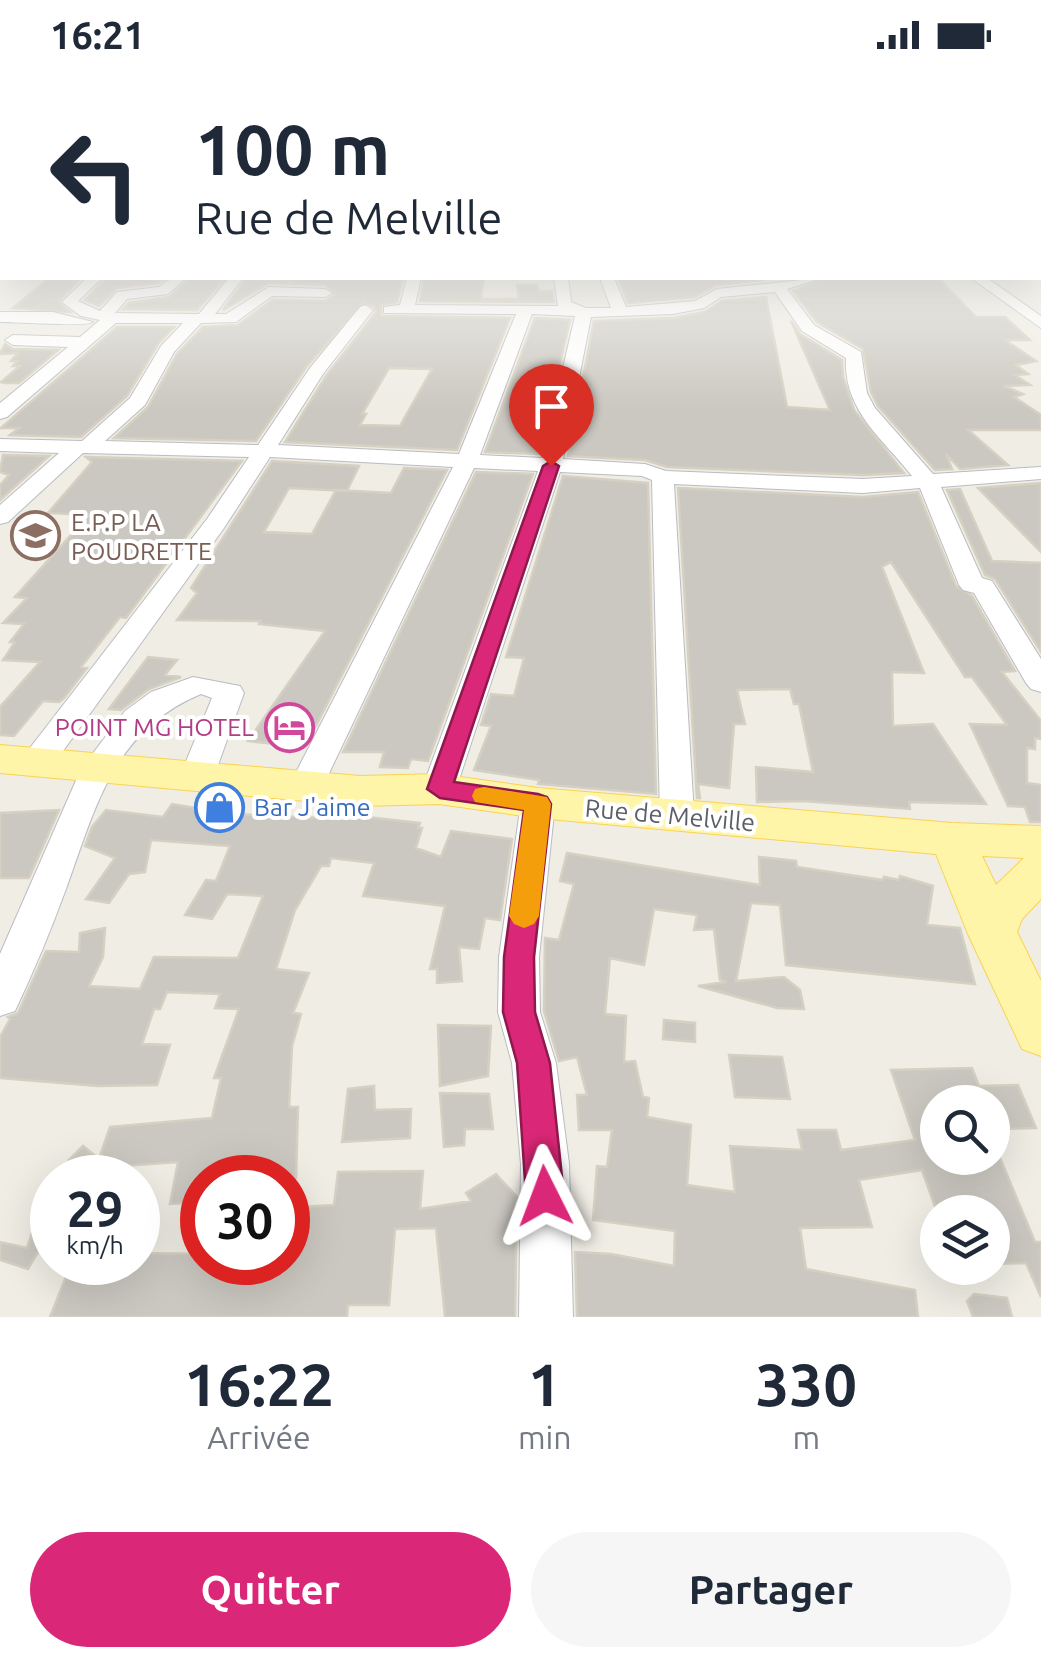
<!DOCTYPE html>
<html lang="fr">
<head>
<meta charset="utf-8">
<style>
  body { margin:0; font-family:Ubuntu,sans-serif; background:#f6f6f7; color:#1f2937; height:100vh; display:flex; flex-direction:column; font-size:38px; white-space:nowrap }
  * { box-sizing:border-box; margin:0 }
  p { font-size:32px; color:#747a83 }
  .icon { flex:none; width:55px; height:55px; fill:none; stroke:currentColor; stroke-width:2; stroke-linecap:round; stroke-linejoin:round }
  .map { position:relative; height:1247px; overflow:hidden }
  .panel { display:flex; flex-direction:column; background:#fff; flex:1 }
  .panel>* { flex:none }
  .hud { position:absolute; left:0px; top:0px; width:1042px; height:210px; box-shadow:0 10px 40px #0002; background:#fff; color:#1f2937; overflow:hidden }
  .controls { position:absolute; left:920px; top:1015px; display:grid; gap:20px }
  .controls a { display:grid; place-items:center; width:90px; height:90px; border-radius:50%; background:#fff; box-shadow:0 10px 40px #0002; font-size:50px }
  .speed { position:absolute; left:30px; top:1085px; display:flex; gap:20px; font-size:50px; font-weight:700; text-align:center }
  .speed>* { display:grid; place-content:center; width:130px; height:130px; border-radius:50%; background:#fff; box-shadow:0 10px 40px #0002; line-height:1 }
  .speed small { font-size:25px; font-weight:400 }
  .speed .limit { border:15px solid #d22; background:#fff; color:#111 }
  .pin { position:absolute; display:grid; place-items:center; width:85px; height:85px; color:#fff; margin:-102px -42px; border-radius:50% 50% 50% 0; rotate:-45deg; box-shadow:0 0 10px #0007 }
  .pin .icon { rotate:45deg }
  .me { position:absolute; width:110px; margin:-55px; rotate:357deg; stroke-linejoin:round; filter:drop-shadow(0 0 8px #0008) }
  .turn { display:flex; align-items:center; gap:35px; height:210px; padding:0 30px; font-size:45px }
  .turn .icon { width:130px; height:130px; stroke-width:2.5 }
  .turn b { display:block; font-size:70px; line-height:85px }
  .eta { display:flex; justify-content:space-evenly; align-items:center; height:170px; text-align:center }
  .eta b { font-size:60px; font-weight:700; line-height:70px }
  .cta { display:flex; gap:20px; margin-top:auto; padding:20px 30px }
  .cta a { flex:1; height:115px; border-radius:60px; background:#db2777; color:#fff; font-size:40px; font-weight:700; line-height:115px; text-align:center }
  .cta a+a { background:#f6f6f7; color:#1f2937 }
  .status { display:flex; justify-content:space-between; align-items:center; height:70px; padding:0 50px; background:#fff; direction:ltr }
  .status svg { height:28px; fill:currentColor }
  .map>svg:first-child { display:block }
  .building { fill:#cbc8c1; stroke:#d5d0c2; stroke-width:2.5; fill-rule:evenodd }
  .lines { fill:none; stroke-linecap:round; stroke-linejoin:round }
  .minor-casing { stroke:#b9bcc1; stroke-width:2 }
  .major-casing { stroke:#fbd252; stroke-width:2 }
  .minor { fill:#fff; fill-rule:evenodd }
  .major { fill:#fff5a9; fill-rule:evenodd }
  .route { fill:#db2777; stroke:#8e194d; stroke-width:2.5 }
  .slow { fill:#f59e0b }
  .labels { text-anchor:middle; stroke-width:8; stroke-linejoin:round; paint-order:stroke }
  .education-label { font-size:25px; fill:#785e54; stroke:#fff; text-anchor:start }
  .hotel-label { font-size:25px; fill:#b23c85; stroke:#fff; text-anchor:end }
  .shop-label { font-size:25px; fill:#366cbe; stroke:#fff; text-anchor:start }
  .street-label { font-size:25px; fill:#5c6066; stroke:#fff }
</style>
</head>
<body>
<div class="status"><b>16:21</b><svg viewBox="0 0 49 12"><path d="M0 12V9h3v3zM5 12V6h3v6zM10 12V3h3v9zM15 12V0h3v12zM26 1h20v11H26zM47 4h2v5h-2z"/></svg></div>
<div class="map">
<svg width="1041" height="1247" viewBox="0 0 1041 1247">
  <rect width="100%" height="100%" fill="#efede4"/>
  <!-- building -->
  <path class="building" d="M49,208H81L58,232L70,242L13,238Z
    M106,208H165L158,213L117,218L99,236L85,230Z
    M190,208H225L197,240L123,239L129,233L170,227Z
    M247,208L292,211L295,208H403L397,232L381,235V246L510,248L457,380L285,372L326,306L376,242L375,237L364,232L307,296L256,371L114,368L148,337L177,284L203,257L238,255L273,230L325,231L336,224L325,215L269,213L223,240ZM389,298L432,299L400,356L360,355L366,344H362Z
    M424,208H484L481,229H519L517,215H537L539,221H552L554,232L420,231Z
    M618,208H763V210L717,215L694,227L628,233Z
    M826,208H938L976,247H1005L1030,270H1005L1036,291L1016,295L1028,304L1015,305L1030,315L1004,316L1023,324L1014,327L1041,345V360H968L1008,395L960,399L946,384L952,399L935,400L878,336L871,322L863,279L817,252L793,221Z
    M766,227L787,337L830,340L791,251L800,264L842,290L843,307L854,340L904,403L863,405L667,397L645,390L568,386L594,251L674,248L705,242L722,231Z
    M535,248L570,250L539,384L485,382Z
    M117,257H174L158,274L127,326L81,367L10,365L19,358H1Z
    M5,274L13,279L58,280L19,313H4L1,312L20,296H13L18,291H11L18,283L0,284Z
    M3,385L49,386L0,430V415L9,405L0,402Z
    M86,387L242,391L126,548L120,547L81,597L87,598L64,628L59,632L43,631L14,666L0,665V637L40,592L3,590L15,572H10L24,554L3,553L27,528L15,527L89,445L48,443L92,392Z
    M272,391L359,396L347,421L289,418L264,462L312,464L336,420L391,423L404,398L447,400L305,677L248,671L325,561L259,554L261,551L177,550L197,523L191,518Z
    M476,402L533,404L428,691L411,689L408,698L380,697L384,682H343Z
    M563,406L648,413L656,724L538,714L539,710L474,700L491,656L481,655L491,624L514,626L524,588L506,587Z
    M1041,413V482L978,418Z
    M678,418L863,427L918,422L956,516L972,526L1015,601L1002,602L1041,651V669L1035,668V679L1027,678V713L1041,715V752H1030L1025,737L1008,736L970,654L1007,655L972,607H965L891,492L882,497L924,603L892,602L893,656L933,654L986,734L909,732L910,739L803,731L757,732L756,697L813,702L799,634H794L790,619L737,620L745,654H734L729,718L698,714L700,728H697Z
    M960,419L992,491L1041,493V582L995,509L985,505L947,420Z
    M148,587L177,590L165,605L181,607L149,619L121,640L109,639Z
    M208,729L239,731L233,744L348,749L350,745L420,753L418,758H422L416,778L441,787L451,761L512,769L500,850L485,848L479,879L459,877L462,911L437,913V899H430L445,836L363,826L374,793L331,788L329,796H321L295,840L276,899L309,903L293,943L301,944L292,976L289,1037H298L296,1108H202V1132L170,1134L178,1092L78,1099L69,1090L83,1076L99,1089L110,1057L212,1048L221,1008H214L239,939L215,938L220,924L167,922L160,939H154L142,974L170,975L157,1015L98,1016L0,1008V967L10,949L8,947L18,943L46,881L79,882L80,863L105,858L103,887L89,916L140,919L154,887L238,888L263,826L227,824L212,849L185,845L206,810L216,811L230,776L151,770L145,802L129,804L109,833L86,829L115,788L85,776L92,757L106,740L163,747L172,734L202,739Z
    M59,740L29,808H0V743Z
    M567,783L760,815L759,787L796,791L797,797L883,810L884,807L899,810L900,806L933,816L927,855L960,858L975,914L786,895L780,835L751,833L736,911L784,907L800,920L804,939L777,938L698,916L726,912L720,910L714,859L694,860L697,845L654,839L644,895L610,888L605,944L626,946L624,992L635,991L643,1027L649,1028L647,1047L691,1055L687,1115L735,1122L730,1076L802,1080L798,1060H836L841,1080L915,1070L891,1000L972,998L979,1016L1018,1015L1036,1058L992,1059V1032H938V1088H1000L1035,1172H1041V1227L1026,1193L992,1194V1142H937L922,1100L859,1110L872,1157L800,1158L806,1199L915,1220L918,1247H577L575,1182L611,1184L674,1196L675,1161L593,1150L597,1096L607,1097L612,1060H579L577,1025H587L577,987L559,991L544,941L545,868L559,870L574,814L560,811Z
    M664,950L695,953V972L663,969Z
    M438,955L491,956L488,1006L440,1016Z
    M729,985L782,987L790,1029L735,1027Z
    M374,1016L375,1040L411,1039L410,1068L342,1072L348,1019Z
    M440,1023L489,1024L493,1059H465L464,1075L444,1077Z
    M423,1101L420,1139L471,1131L466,1123L496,1104L517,1127L515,1247H445L436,1158L395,1159L389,1235H348L347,1247H50L72,1192H138L140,1183L202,1184V1192H288V1138L334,1135L338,1102Z
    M49,1112H52V1167H47L28,1199L0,1190V1172L27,1178Z
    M974,1224L1007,1228L1012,1247H973L967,1231Z"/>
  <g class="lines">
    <defs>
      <path id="minor" d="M87,208H102L78,231L100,241L117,222L159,217L171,208H186L168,224L127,229L115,243L199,244L229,208H243L215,244H226L269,217L325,219L332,223L325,227L272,226L236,252L201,253L174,282L145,335L105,371L258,375L310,298L360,237L365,235L373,240L323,304L278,375L459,384L516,244L384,243V237L400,235L407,208H421L415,235L558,236L554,208H568L571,232L586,238H611L600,208H614L626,237L695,231L717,219L822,208L787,219L814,255L861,282L867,323L875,338L933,404L1041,397V409L941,417L982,508L992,511L1041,589V622L1031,619L1026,613L974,523L963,520L959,515L920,418L863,423L674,414L694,745L689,754L677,757L665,754L660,745L652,410L642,406L560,402L456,719L451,727L439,731L427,727L422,719L538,401L474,398L323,716L318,724L306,728L294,724L289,716L453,397L270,387L224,458L50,699L38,702L26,699L22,691L26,683L207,449L249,387L83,383L8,452L0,454V435L59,383L0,381V369L82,371L130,328L161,276L183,253H116L7,347L0,349V333L68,277L13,275L5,270L13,265L80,267L100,250L81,246L62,232ZM775,222L802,261L846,288C843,340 882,368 912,406L863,409L666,401L645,394L563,389L591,247L673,244L704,238L721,227ZM532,244L575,246L542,388L480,385Z
        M971,208H987L1041,246V258Z
        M0,242H53L93,252C85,257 17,252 0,252Z
        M193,607L240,616L244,623L214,706L209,714L197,717L185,714L180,706L212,628L201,624C113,661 96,736 66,819C51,860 34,901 15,941L0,946V884L81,699L125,641L151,622Z
        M538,721L550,725L555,733L539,887L540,942L556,993L569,1094L573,1247H519L521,1094L512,993L498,942L499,887L521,733L526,725Z"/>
      <path id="major" d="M0,675L360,706L439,704L538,718L952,753L1041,756V829L1022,849L1017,862L1041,911V986L1022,979L968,864L936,784L538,748L439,734L360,736L0,703ZM982,786L1024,788L996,815Z"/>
    </defs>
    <!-- minor casing -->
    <use href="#minor" class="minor-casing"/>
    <!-- major casing -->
    <use href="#major" class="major-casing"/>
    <!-- minor -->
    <use href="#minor" class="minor"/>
    <!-- major -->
    <use href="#major" class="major"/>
  </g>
  <!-- sky -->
  <linearGradient id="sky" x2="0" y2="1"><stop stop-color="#8dc1f1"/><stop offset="0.49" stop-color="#f8f7f3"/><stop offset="1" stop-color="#f8f7f3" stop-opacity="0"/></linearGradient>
  <rect width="1041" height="339" fill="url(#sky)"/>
  <!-- route -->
  <path class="route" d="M551,391L559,396L454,712L538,724L547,727L551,734L534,887L535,942L550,993L564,1126L558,1139L545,1145L532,1139L526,1126L517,993L503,942L504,887L524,740L440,728L427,719L543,396Z"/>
  <!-- slow -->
  <path class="slow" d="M484,717L547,727L551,734L539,846L534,854L524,858L514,854L509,846L524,740L475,732L472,726L475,719Z"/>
  <!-- icons -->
  <defs>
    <symbol id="school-ring" viewBox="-11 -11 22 22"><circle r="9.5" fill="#fff" stroke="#8d6e63" stroke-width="1.5"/><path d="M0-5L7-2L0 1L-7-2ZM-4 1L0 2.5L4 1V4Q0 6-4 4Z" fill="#8d6e63"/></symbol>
    <symbol id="hotel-ring" viewBox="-11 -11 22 22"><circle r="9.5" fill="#fff" stroke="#d1479c" stroke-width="1.5"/><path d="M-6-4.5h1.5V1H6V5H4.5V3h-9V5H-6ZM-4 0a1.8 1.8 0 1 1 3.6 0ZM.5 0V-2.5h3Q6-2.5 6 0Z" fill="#d1479c"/></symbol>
    <symbol id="shop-ring" viewBox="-11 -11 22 22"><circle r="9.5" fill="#fff" stroke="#3f7fe0" stroke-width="1.5"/><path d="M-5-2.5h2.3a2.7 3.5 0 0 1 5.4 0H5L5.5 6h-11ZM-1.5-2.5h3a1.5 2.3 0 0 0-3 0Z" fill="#3f7fe0"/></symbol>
  </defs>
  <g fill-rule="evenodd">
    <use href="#school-ring" x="8" y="438" width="55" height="55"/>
    <use href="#hotel-ring" x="262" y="630" width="55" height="55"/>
    <use href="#shop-ring" x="192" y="710" width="55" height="55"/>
  </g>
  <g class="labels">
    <!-- education labels -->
    <g class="education-label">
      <text x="71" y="461">E.P.P LA<tspan x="71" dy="29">POUDRETTE</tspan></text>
    </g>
    <!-- hotel labels -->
    <g class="hotel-label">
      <text x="254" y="666">POINT MG HOTEL</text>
    </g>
    <!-- shop labels -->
    <g class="shop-label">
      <text x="254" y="746">Bar J'aime</text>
    </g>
    <!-- street labels -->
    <g class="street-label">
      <text transform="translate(670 745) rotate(5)" y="9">Rue de Melville</text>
    </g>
  </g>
</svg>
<div class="controls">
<a><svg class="icon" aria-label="search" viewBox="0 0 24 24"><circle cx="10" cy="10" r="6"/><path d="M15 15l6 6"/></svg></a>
<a><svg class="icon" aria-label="layers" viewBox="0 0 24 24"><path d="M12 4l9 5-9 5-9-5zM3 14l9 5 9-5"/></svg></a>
</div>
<div class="speed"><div>29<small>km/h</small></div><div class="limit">30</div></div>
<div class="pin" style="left:551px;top:396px;background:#d93025"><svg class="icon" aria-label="arrive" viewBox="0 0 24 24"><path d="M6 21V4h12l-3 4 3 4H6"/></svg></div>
<svg class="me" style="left:545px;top:1126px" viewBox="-20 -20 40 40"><path d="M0-17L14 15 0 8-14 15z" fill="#db2777" stroke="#fff" stroke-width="4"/></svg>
<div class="hud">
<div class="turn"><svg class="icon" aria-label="left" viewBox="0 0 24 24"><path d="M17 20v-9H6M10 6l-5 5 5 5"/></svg><div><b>100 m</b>Rue de Melville</div></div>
</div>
</div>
<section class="panel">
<div class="eta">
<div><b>16:22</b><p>Arrivée</p></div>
<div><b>1</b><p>min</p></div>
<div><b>330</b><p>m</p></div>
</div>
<div class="cta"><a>Quitter</a><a>Partager</a></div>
</section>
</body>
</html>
